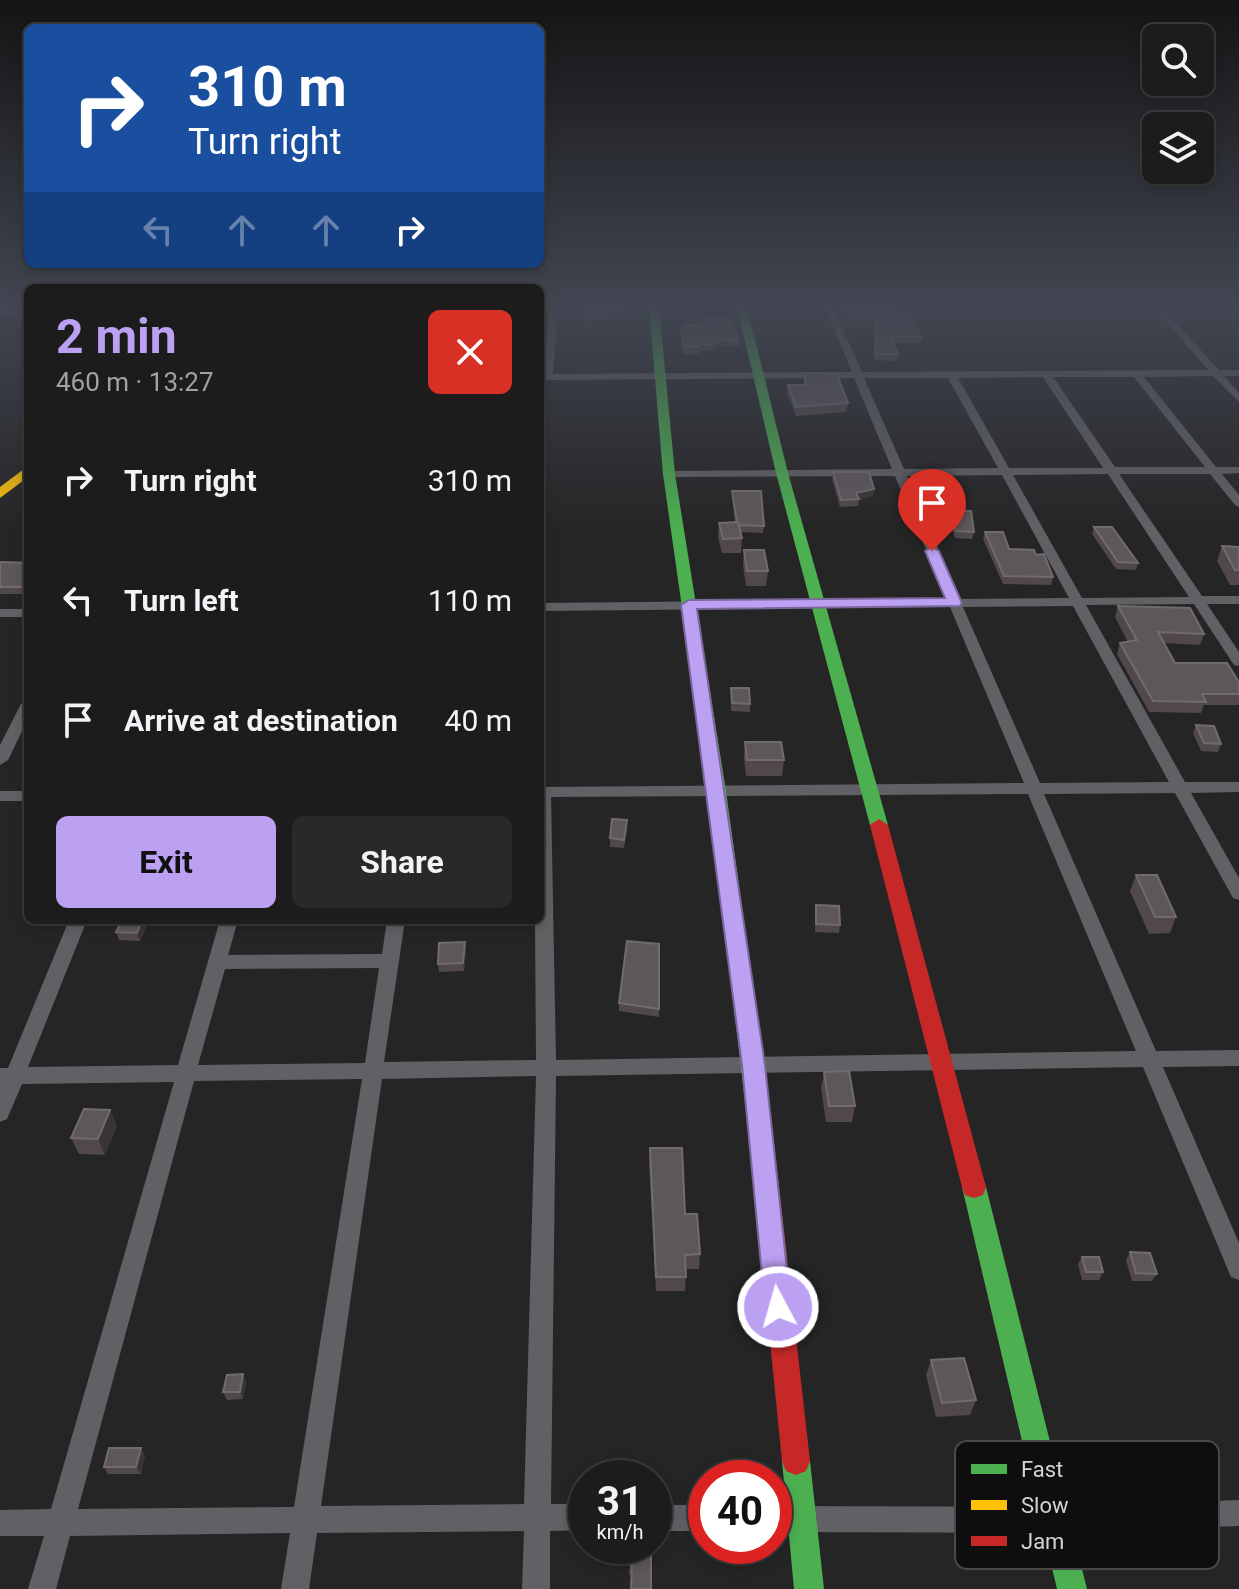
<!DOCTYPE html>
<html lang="en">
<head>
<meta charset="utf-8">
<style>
  body { margin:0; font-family:Roboto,sans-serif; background:#292929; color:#f1f3f6; height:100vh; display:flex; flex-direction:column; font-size:30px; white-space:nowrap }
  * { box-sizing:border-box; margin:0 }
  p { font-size:26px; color:#a0a1a3 }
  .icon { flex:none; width:44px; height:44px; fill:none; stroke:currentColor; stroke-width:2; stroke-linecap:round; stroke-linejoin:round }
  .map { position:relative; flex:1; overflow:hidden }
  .sheet { position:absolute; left:24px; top:284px; width:520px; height:640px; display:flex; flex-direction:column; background:#1c1c1c; border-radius:12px; box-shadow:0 4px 12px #0003,0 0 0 2px #3a3a3b }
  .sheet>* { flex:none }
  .banner { position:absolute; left:24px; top:24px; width:520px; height:244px; border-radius:12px; box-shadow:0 4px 12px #0003,0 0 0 2px #3a3a3b; background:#1a4fa0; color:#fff; overflow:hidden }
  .fabs { position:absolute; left:1142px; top:24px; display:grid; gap:16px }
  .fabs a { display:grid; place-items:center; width:72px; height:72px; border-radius:12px; background:#1c1c1c; box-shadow:0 4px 12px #0003,0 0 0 2px #3a3a3b; font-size:40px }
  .speed { position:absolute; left:568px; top:1460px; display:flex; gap:16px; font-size:40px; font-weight:700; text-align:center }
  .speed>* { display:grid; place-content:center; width:104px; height:104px; border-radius:50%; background:#1c1c1c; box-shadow:0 4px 12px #0003,0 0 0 2px #3a3a3b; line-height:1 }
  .speed small { font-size:20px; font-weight:400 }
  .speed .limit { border:12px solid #d22; background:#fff; color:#111 }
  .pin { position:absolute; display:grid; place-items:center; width:68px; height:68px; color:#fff; margin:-82px -34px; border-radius:50% 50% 50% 0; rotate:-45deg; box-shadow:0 0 8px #0007 }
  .pin .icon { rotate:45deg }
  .me { position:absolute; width:88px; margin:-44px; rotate:354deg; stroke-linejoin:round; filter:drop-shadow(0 0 6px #0008) }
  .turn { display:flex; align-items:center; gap:28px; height:168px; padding:0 32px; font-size:36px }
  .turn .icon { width:104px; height:104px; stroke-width:2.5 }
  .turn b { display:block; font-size:56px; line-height:68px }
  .lanes { display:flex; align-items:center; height:76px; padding:0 32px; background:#0003; justify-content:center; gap:40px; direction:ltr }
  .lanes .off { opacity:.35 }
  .round { display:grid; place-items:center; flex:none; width:84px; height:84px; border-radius:12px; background:#292929 }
  .headline { display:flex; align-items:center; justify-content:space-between; height:136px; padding:0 32px }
  h1 { font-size:48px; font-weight:700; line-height:60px; color:#bca0f2 }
  .primary-button { display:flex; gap:16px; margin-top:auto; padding:16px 32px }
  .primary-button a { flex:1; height:92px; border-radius:12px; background:#bca0f2; color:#111; font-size:32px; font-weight:700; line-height:92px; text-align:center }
  .primary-button a+a { background:#292929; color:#f1f3f6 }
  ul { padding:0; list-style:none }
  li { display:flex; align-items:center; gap:24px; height:120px; padding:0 32px }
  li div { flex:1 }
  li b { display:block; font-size:30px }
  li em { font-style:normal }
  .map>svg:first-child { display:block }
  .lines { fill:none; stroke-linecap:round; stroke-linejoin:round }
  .street { fill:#616065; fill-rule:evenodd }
  .fast { fill:#4caf50; fill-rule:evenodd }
  .slow { fill:#ffc107; fill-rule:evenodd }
  .jam { fill:#c62828; fill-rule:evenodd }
  .wall { fill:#50484b }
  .shaded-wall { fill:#393436 }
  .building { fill:#5e575a; stroke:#716b6d; stroke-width:2 }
  .route { fill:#bca0f2; stroke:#7a689d; stroke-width:2 }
  .key { fill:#0f0e0f; stroke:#4a494a; stroke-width:2 }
  .key-label { font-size:22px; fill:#d5d3d5 }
</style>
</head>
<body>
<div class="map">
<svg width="1239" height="1589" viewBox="0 0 1239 1589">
  <rect width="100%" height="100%" fill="#262526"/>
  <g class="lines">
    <!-- street -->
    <path class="street" d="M550,307H558L553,374L852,372L825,307H833L862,372L1208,370L1153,307H1162L1219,370H1239V376H1224L1239,393V402L1213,376L1144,377L1216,467H1239V473L1222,474L1239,495V507L1235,505L1210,474H1119L1202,596H1239V604H1207L1239,652V666L1234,665L1194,604L1086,605L1185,782H1239V792L1191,793L1239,878V900L1233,898L1175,793L1044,794L1156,1051L1239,1050V1066L1163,1067L1239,1243V1280L1231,1277L1143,1067L556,1076L551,1504H586V1530L550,1531V1589H522L524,1531L317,1533L309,1589H281L290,1533L70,1536L56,1589H28L44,1536H0V1510L51,1509L174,1082L22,1084L7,1119L0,1122V1068H8L69,920H87L28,1067L178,1065L220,920H238L228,955L382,954L387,920H405L384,1062L536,1060L535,920H540V787L1024,783L950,607L540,611V603L947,599L895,476L669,477L663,474L669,471L892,469L854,378L540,380V374H543ZM1043,377L1103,468H1009L958,378ZM1053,377H1134L1205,467H1115ZM864,378H948L998,468L904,469ZM1108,474L1189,597L1082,598L1013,475ZM1002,475L1069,598L960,599L907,476ZM1073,606L1169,782L1040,783L963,607ZM1028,794L1136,1051L556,1060L551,797ZM379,968L365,1063L198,1065L225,969ZM536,1076L524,1504L321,1506L382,1079ZM362,1079L294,1507L78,1509L194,1081Z
      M1229,307H1238L1239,315Z
      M0,310H28V316H0Z
      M0,609H28V617H0Z
      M28,700V719L8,760L0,765V745L21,704Z
      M0,791H28V801H0Z
      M1239,1500V1526L1055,1533L774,1532V1506L1055,1507Z
      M654,1505H706V1531H654Z"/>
    <!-- fast -->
    <path class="fast" d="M649,307H659L675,474L726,791L775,1151L771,1158L763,1161L755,1158L751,1151L708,791L663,474Z
      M737,307H747L788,473L888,825L879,831L870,825L776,473Z
      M974,1176L983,1179L986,1187L1087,1589H1057L962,1187L965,1179Z
      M796,1447L806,1451L810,1461L824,1589H794L782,1461L786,1451Z"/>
    <!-- slow -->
    <path class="slow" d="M28,466V477L0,498V487Z"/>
    <!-- jam -->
    <path class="jam" d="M879,819L888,825L986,1187L983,1195L974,1198L965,1195L962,1187L870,825Z
      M763,1141L771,1144L775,1151L810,1461L806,1471L796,1475L786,1471L782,1461L751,1151L755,1144Z"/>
  </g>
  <!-- wall -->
  <path class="wall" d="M581,307H634V310H620V316H610V319L582,321Z
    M838,307H873L876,311H880L921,337L920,343H894L898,354L897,361L874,360L876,311L874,321H844Z
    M681,331L739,340V346H721L715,350L699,351L698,354H683Z
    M805,373L848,403L846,412L796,416L787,393L788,385H804Z
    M833,472L874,489L873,496L859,500L858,506L840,507L832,479Z
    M732,491L764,526L763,533L740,532L742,538L741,553H722L718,537L719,523L735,522L732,498Z
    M949,506L974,532L972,539L955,538L947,513Z
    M1094,527L1138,563L1136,570L1116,569L1092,534Z
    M985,532L1009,549L1036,555L1053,577L1051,585L1003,584L983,539Z
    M1222,546L1239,547V585H1230L1217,561Z
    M744,550L768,571L766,586H746L743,565Z
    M0,563H28V594H0Z
    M1118,606L1204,634L1200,645L1164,643L1175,663L1239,682V705H1204L1201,713L1149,712L1117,654L1120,643L1128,642L1115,617Z
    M731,688L750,704V712L731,711Z
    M1196,725L1221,744L1218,752L1201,751L1193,733Z
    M745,742L784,760L782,776H746L744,758Z
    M627,828L624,848L610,847V838Z
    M1136,875L1176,917L1170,933L1149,934L1130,891Z
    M816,905L840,925L839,933L815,932Z
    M122,920H149L140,941L119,940L116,932Z
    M659,944V1017L619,1011V1003Z
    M466,950L464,971L439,972L438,964Z
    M824,1072L855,1106L852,1122H826L821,1088Z
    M110,1110L117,1126L105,1155L79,1154L71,1138Z
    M650,1148L685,1214L700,1254L699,1269H686L685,1291H656L649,1163Z
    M1130,1252L1157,1274L1152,1281H1132L1126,1260Z
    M1082,1257L1103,1272L1099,1280H1082L1078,1264Z
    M931,1360L976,1400L970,1415L936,1417L926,1375Z
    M243,1374L246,1382L243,1399L227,1400L223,1392Z
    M145,1455L141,1474H108L104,1467Z
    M631,1546L651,1589L632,1575L629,1574Z"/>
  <!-- shaded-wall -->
  <path class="shaded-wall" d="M721,340V346L715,350V344Z
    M874,489L873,496L859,500L856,493Z
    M142,920H149L140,941L137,933Z
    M465,942L466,950L464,971L463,963Z
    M110,1110L117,1126L105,1155L98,1139Z
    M243,1374L246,1382L243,1399L240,1392Z
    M141,1448L145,1455L141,1474L136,1467Z"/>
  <!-- building -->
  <path class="building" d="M581,307H620V310H609L610,313L582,315Z
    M843,307H873L876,311H845Z
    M877,307H878L880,311L908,312L921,337H891L898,354H875Z
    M706,318H728L739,340H721L715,344H698L699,347H683L681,331L684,325H699Z
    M805,373L837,374L848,403L796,407L788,385H805Z
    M833,472H869L874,489L856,493L859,499L841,500Z
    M732,491H761L764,526L739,525L738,522H737Z
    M949,506H963L966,511H971L974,532L956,531Z
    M738,522L742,538L723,539L719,523Z
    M1094,527H1112L1138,563L1118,562Z
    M985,532H1003L1009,549L1034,550L1036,555L1044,554L1053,577L1004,576Z
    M1222,546L1239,547V570H1235Z
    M744,550H764L768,571H747Z
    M1,562L28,563V587H0V563Z
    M1118,606L1190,608L1204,634L1158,632L1175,663H1227L1239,682V694H1202L1206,702L1153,701L1120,643L1137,640Z
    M731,688H749L750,704L732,703Z
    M1196,725L1214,726L1221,744L1204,743Z
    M745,742H781L784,760H747Z
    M612,819L627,820L624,840L610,838Z
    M1136,875H1157L1176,917H1155Z
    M816,905L839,906L840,925L816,924Z
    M122,920H142L137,933L116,932Z
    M627,941L659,944V1009L619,1003Z
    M465,942L463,963L438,964L439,943Z
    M849,1071L855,1106H829L824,1072Z
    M84,1109L110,1110L98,1139L71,1138Z
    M650,1148H682L685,1214H697L700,1254L685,1255L686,1277H656Z
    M1130,1252L1150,1253L1157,1274L1136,1273Z
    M1082,1257H1099L1103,1272H1086Z
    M964,1358L976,1400L942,1403L931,1360Z
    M243,1374L240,1392H223L227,1375Z
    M109,1448H141L136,1467H104Z
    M631,1546H651V1589H631L632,1565L629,1564Z"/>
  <!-- sky -->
  <linearGradient id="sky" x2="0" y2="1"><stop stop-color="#151415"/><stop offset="0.58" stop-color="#414652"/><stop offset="1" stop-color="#414652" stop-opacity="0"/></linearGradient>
  <rect width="1239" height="529" fill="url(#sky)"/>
  <!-- route -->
  <path class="route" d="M932,547L939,551L962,603L960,606L697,609L765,1065L791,1307L787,1316L778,1320L769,1316L765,1307L742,1065L681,605L689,600L945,598L925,551Z"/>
  <!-- legend -->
  <rect x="955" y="1441" width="264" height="128" rx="12" class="key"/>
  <rect x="971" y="1464" width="36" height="10" fill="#4caf50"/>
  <rect x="971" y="1500" width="36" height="10" fill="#ffc107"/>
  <rect x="971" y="1536" width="36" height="10" fill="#c62828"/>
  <g class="key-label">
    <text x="1021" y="1477">Fast</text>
    <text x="1021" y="1513">Slow</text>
    <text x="1021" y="1549">Jam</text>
  </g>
</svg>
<div class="fabs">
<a><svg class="icon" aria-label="search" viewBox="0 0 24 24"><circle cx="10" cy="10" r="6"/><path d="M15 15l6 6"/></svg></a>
<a><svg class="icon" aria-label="layers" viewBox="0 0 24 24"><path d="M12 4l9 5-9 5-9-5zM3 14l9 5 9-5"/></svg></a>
</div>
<div class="speed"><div>31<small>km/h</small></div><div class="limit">40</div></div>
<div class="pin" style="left:932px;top:551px;background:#d93025"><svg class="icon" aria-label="arrive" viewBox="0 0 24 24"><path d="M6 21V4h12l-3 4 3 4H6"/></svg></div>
<svg class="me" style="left:778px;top:1307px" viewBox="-20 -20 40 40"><circle r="17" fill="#bca0f2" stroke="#fff" stroke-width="3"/><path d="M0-11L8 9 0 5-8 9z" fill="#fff"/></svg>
<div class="banner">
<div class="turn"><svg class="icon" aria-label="right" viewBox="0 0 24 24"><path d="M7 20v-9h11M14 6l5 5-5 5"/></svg><div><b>310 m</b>Turn right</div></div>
<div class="lanes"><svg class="icon off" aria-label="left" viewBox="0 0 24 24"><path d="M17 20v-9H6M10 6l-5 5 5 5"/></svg><svg class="icon off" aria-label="ahead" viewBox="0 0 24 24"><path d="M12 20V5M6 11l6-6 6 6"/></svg><svg class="icon off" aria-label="ahead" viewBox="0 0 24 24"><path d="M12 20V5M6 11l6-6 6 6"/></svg><svg class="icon" aria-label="right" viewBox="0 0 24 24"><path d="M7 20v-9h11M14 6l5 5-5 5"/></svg></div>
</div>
<section class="sheet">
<div class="headline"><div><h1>2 min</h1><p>460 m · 13:27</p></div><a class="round" style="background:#d93025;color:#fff"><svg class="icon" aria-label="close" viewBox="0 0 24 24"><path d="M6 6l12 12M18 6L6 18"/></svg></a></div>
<ul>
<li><svg class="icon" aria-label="right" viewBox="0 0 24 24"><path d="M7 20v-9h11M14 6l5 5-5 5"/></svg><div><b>Turn right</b></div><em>310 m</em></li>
<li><svg class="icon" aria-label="left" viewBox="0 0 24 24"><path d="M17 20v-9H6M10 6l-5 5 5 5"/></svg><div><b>Turn left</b></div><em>110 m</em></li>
<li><svg class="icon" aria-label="arrive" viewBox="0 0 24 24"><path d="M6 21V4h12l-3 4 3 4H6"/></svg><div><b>Arrive at destination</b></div><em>40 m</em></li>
</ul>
<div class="primary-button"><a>Exit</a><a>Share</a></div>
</section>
</div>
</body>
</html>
